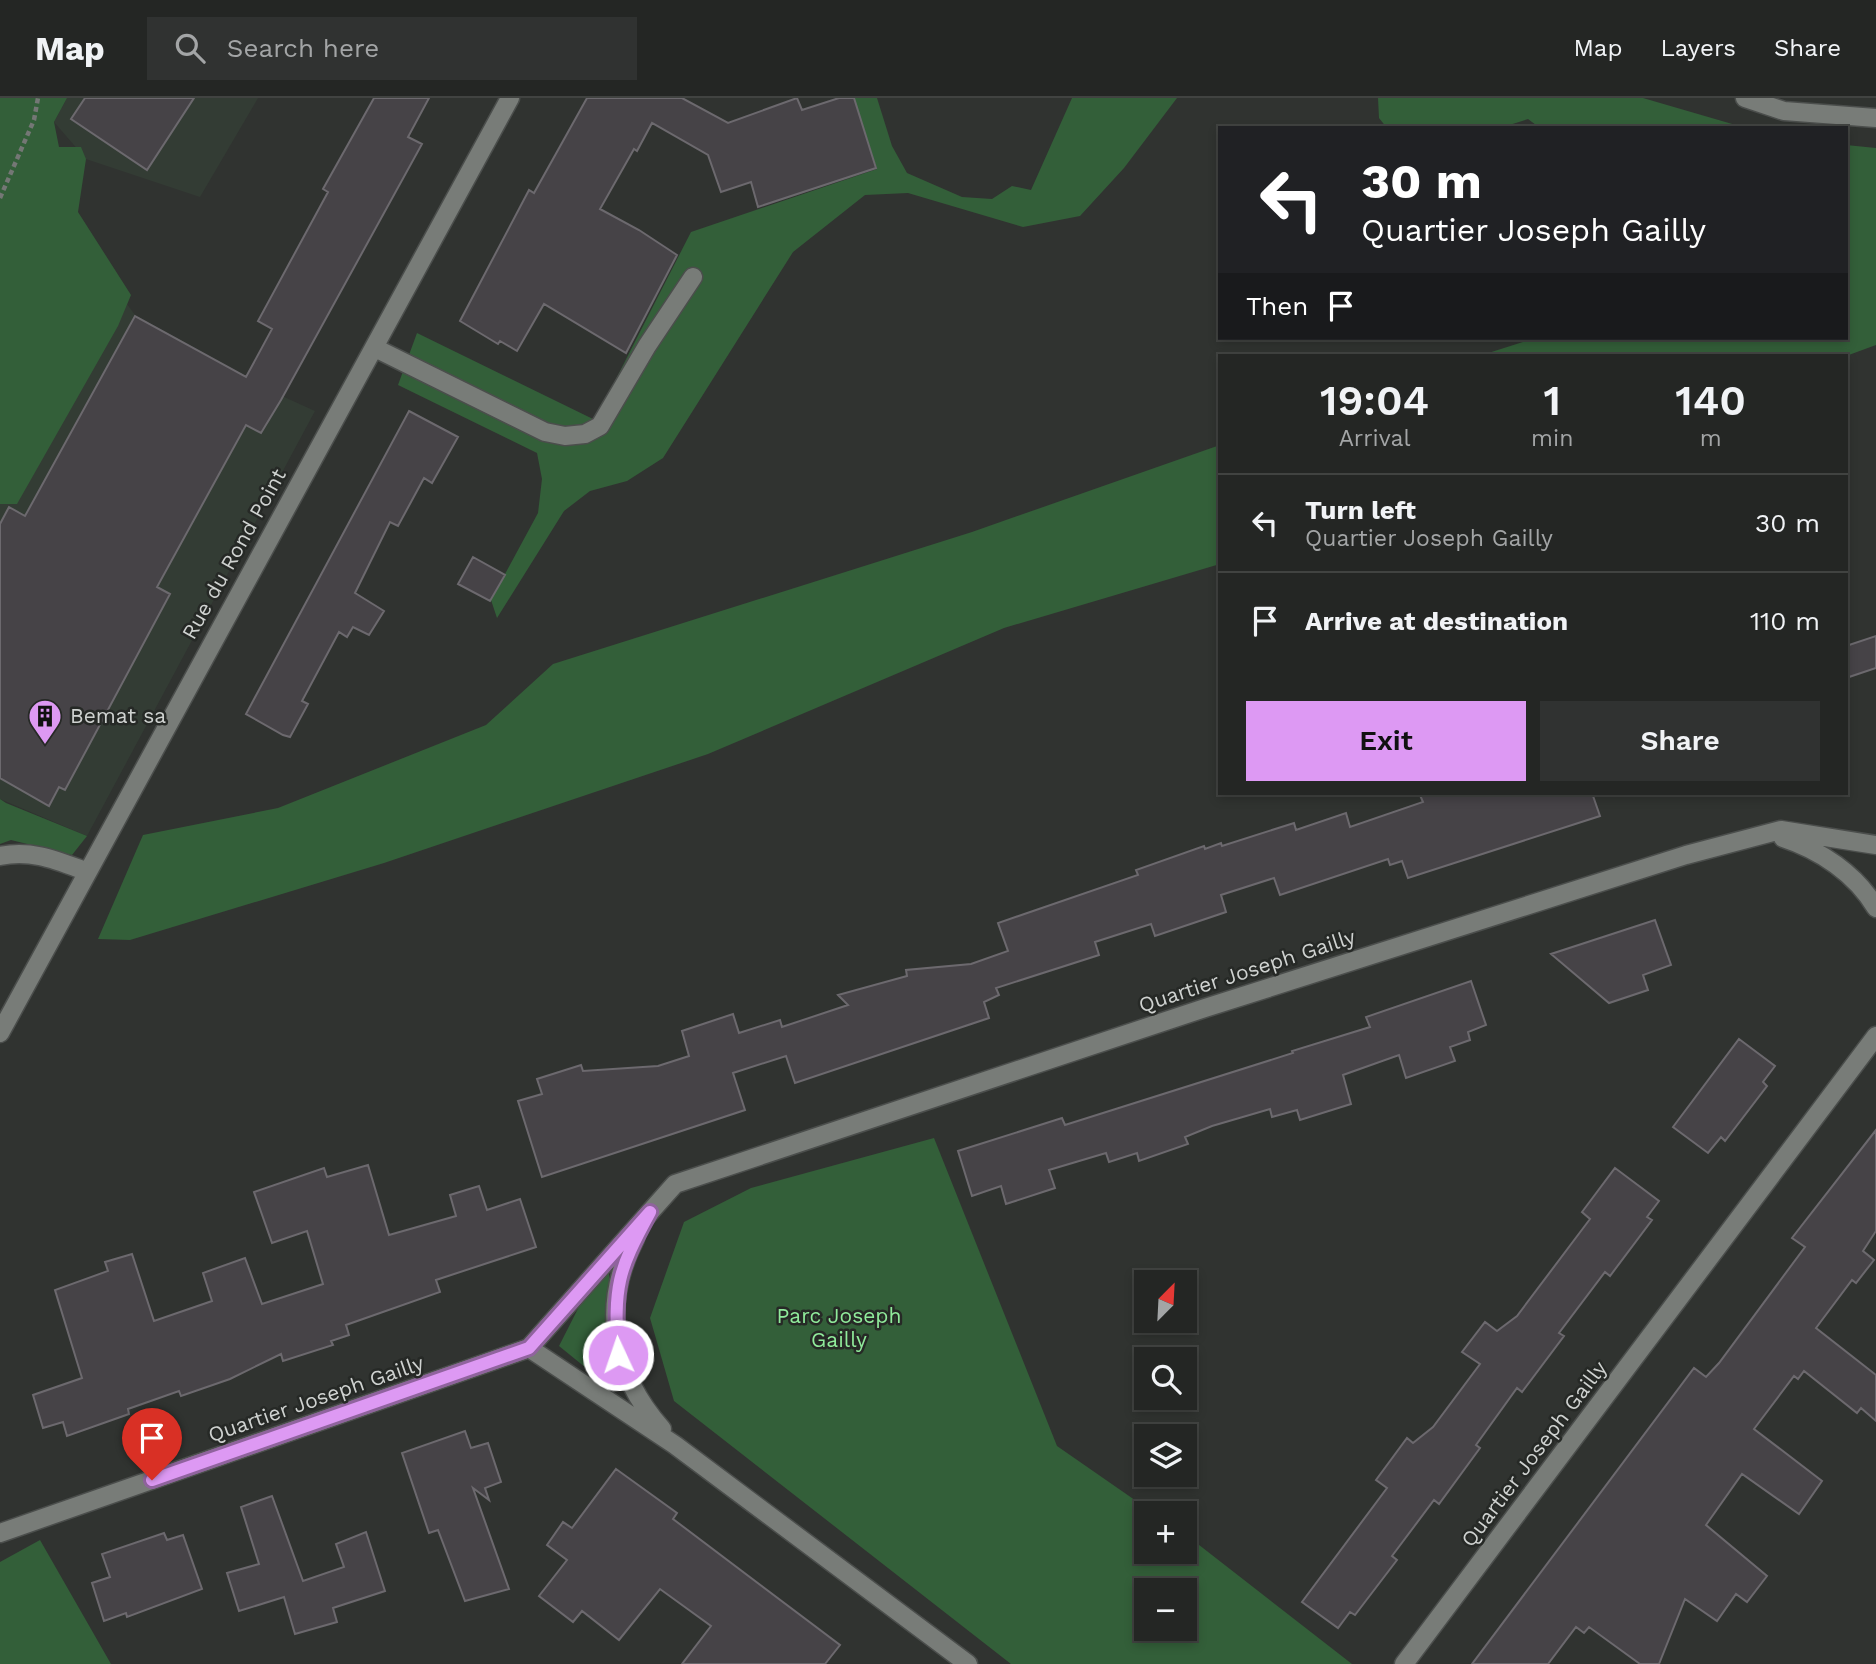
<!DOCTYPE html>
<html lang="en">
<head>
<meta charset="utf-8">
<style>
  body { margin:0; font-family:"Work Sans",sans-serif; background:#303231; color:#f1f3f6; height:100vh; display:flex; flex-direction:column; font-size:26px; white-space:nowrap }
  * { box-sizing:border-box; margin:0 }
  p { font-size:23px; color:#a3a5a6 }
  .icon { flex:none; width:38px; height:38px; fill:none; stroke:currentColor; stroke-width:2; stroke-linecap:round; stroke-linejoin:round }
  .map { position:relative; flex:1; overflow:hidden }
  .sheet { position:absolute; left:1218px; top:256px; width:630px; height:441px; display:flex; flex-direction:column; background:#242624; border-radius:0px; box-shadow:0 4px 10px #0003,0 0 0 2px #414341 }
  .sheet>* { flex:none }
  .banner { position:absolute; left:1218px; top:28px; width:630px; height:214px; border-radius:0px; box-shadow:0 4px 10px #0003,0 0 0 2px #414341; background:#202124; color:#fff; overflow:hidden }
  .needle { width:46px; rotate:24deg }
  .buttons { position:absolute; left:1134px; top:1172px; display:grid; gap:14px }
  .buttons a { display:grid; place-items:center; width:63px; height:63px; border-radius:0px; background:#242624; box-shadow:0 4px 10px #0003,0 0 0 2px #414341; font-size:35px }
  .pin { position:absolute; display:grid; place-items:center; width:60px; height:60px; color:#fff; margin:-72px -30px; border-radius:50% 50% 50% 0; rotate:-45deg; box-shadow:0 0 7px #0007 }
  .pin .icon { rotate:45deg }
  .me { position:absolute; width:77px; margin:-38px; rotate:357deg; stroke-linejoin:round; filter:drop-shadow(0 0 5px #0008) }
  .turn { display:flex; align-items:center; gap:24px; height:147px; padding:0 28px; font-size:32px }
  .turn .icon { width:91px; height:91px; stroke-width:2.5 }
  .turn b { display:block; font-size:49px; line-height:60px }
  .then { display:flex; align-items:center; height:66px; padding:0 28px; background:#0003; gap:14px; font-size:26px }
  .eta { display:flex; justify-content:space-evenly; align-items:center; height:119px; text-align:center }
  .eta b { font-size:42px; font-weight:600; line-height:49px }
  .cta { display:flex; gap:14px; margin-top:auto; padding:14px 28px }
  .cta a { flex:1; height:80px; border-radius:0px; background:#dd99f3; color:#111; font-size:28px; font-weight:600; line-height:80px; text-align:center }
  .cta a+a { background:#303231; color:#f1f3f6 }
  ul { padding:0; list-style:none }
  li { display:flex; align-items:center; gap:21px; height:98px; padding:0 28px; border-top:2px solid #414341 }
  li div { flex:1 }
  li b { display:block; font-size:26px }
  li em { font-style:normal }
  header { display:flex; align-items:center; gap:42px; box-sizing:border-box; height:98px; padding:0 35px; background:#242624; border-bottom:2px solid #414341 }
  header strong { font-size:33px }
  nav { display:flex; gap:38px; margin-inline-start:auto; font-size:24px }
  .search { width:490px; height:63px; background:#303231; display:flex; align-items:center; gap:18px; box-sizing:border-box; padding:0 24px; border-radius:0px; color:#a3a5a6; font-size:26px }
  .map>svg:first-child { display:block }
  .built { fill:#333c34 }
  .green { fill:#335f39; fill-rule:evenodd }
  .building { fill:#464347; stroke:#6c696e; stroke-width:2 }
  .lines { fill:none; stroke-linecap:round; stroke-linejoin:round }
  .minor-casing { stroke:#4b4e4c; stroke-width:21 }
  .path { stroke:#747775; stroke-width:4.5; stroke-dasharray:5 3.5; stroke-linecap:butt }
  .minor { stroke:#787c78; stroke-width:18 }
  .route-casing { stroke:#90639e; stroke-width:18 }
  .route { stroke:#dd99f3; stroke-width:12 }
  .labels { text-anchor:middle; stroke-width:5; stroke-linejoin:round; paint-order:stroke }
  .street-label { font-size:21px; fill:#cfd2d0; stroke:#262926 }
  .poi-label { font-size:21px; fill:#cfd2d0; stroke:#262926; text-anchor:start }
  .park-label { font-size:21px; fill:#90eb9b; stroke:#262926 }
</style>
</head>
<body>
<header>
<strong>Map</strong>
<div class="search"><svg class="icon" aria-label="search" viewBox="0 0 24 24"><circle cx="10" cy="10" r="6"/><path d="M15 15l6 6"/></svg>Search here</div>
<nav><a>Map</a><a>Layers</a><a>Share</a></nav>
</header>
<div class="map">
<svg width="1876" height="1566" viewBox="0 0 1876 1566">
  <rect width="100%" height="100%" fill="#303330"/>
  <!-- built -->
  <path class="built" d="M67,0H258L200,99L86,61L54,24Z
    M127,206L135,217L282,298L315,313L87,738L0,701V406L17,405Z"/>
  <!-- green -->
  <path class="green" d="M0,0H67L54,24L59,49H81L86,61L78,114L131,197L118,228L17,406H0Z
    M854,0H877L892,48L907,75L962,99L992,101L1012,88L1031,92L1072,0H1177L1124,70L1080,118L1023,129L908,95L865,97L793,154L663,360L627,383L590,393L564,413L497,520L491,502L538,415L542,381L537,355L398,287L417,235L595,322L691,134L877,71Z
    M1378,0H1643L1746,30H1540L1528,21L1500,30H1387L1379,20Z
    M1846,47L1876,50V247L1846,258L1482,257L1535,240H1846Z
    M1220,347V466L1004,530L708,656L384,765L130,842L98,841L143,737L278,710L486,627L553,566L972,434Z
    M0,701L6,705L87,738L72,757L11,742L0,746Z
    M934,1040L1057,1348L1155,1416H1146V1454H1185V1436L1352,1566H1011L674,1303L650,1220L684,1124L751,1090ZM1146,1493H1185V1531H1146Z
    M609,1175C610,1208 603,1240 610,1273L591,1274L559,1248L589,1189Z
    M40,1442L111,1566H0V1464Z"/>
  <!-- building -->
  <path class="building" d="M85,0H194L147,72L71,21Z
    M374,0H429L408,39L422,46L281,302L261,335L246,327L157,489L170,496L65,692L59,689L49,708L0,680V426L9,409L25,418L135,218L246,279L272,231L258,223L328,94L323,91Z
    M587,0H682L728,25L797,0L802,12L839,0H854L876,70L758,109L751,84L721,94L708,57L652,25L637,53L634,51L600,111L639,132L677,157L626,255L544,206L517,253L500,243L498,246L460,223L529,92L534,95Z
    M409,313L458,339L432,385L424,380L398,428L390,424L355,495L384,513L369,537L353,529L347,539L339,534L302,603L308,606L290,639L283,637L246,616Z
    M473,459L505,477L490,503L458,486Z
    M1876,538V570L1846,580V548Z
    M1419,695H1592L1600,718L1408,780L1402,763L1390,767L1388,761L1280,797L1274,780L1221,797L1226,814L1155,838L1151,826L1095,844L1099,857L996,890L999,897L984,904L989,920L795,985L786,958L733,975L745,1012L542,1079L518,1003L542,996L537,981L581,967L583,973L658,968L689,958L682,933L733,916L739,935L780,922L782,929L848,907L838,897L907,878L906,872L971,866L1008,853L998,825L1138,777L1136,772L1204,748L1205,751L1221,745L1222,748L1294,725L1296,732L1346,715L1350,729L1423,704Z
    M1655,822L1671,867L1643,877L1648,892L1609,905L1551,856Z
    M1471,883L1486,927L1468,934L1470,942L1450,949L1455,963L1406,980L1399,957L1343,977L1351,1006L1300,1022L1297,1012L1272,1019L1270,1011L1212,1028L1185,1039L1188,1046L1139,1063L1137,1055L1109,1064L1106,1055L1049,1072L1055,1090L1006,1106L1001,1088L972,1098L958,1053L1062,1020L1065,1027L1293,955L1292,953L1370,929L1366,919Z
    M1739,941L1775,968L1763,984L1767,988L1725,1043L1721,1039L1708,1055L1673,1029Z
    M1876,1032V1133L1863,1153L1874,1162L1856,1185L1852,1182L1816,1230L1876,1277V1323L1861,1310L1857,1315L1804,1273L1798,1281L1794,1278L1754,1331L1822,1383L1799,1416L1742,1376L1706,1427L1767,1478L1747,1504L1736,1496L1717,1523L1685,1501L1659,1566H1640L1589,1529L1584,1535L1576,1529L1548,1566H1472L1694,1270L1706,1279L1719,1265L1805,1149L1792,1140Z
    M368,1067L389,1137L456,1118L450,1097L479,1088L487,1112L520,1101L536,1149L436,1182L440,1194L346,1227L349,1237L331,1243L333,1247L283,1263L281,1256L230,1281L181,1298L179,1293L128,1311L129,1316L67,1338L63,1324L43,1330L33,1297L82,1280L55,1192L108,1173L105,1164L132,1156L154,1223L212,1203L203,1175L245,1160L262,1206L323,1186L307,1133L272,1145L254,1094L324,1070L327,1079Z
    M1615,1070L1659,1103L1647,1119L1652,1122L1610,1178L1605,1174L1559,1235L1564,1238L1522,1294L1517,1290L1476,1347L1480,1350L1439,1406L1434,1402L1392,1458L1397,1462L1355,1517L1350,1514L1338,1530L1302,1504L1387,1390L1376,1382L1407,1340L1413,1345L1433,1329L1480,1266L1462,1254L1485,1224L1497,1233L1517,1218L1590,1121L1582,1114Z
    M465,1333L471,1350L488,1345L501,1384L485,1390L489,1402L473,1390L509,1491L465,1503L438,1432L429,1435L402,1355Z
    M616,1371L677,1415L673,1421L840,1547L825,1566H682L711,1528L660,1491L619,1542L582,1513L573,1524L539,1498L567,1462L547,1447L563,1424L572,1430Z
    M272,1398L303,1483L344,1469L336,1446L366,1434L385,1493L333,1510L337,1524L295,1536L284,1499L239,1513L227,1475L259,1466L241,1409Z
    M164,1435L167,1442L183,1437L202,1491L127,1519L126,1515L104,1523L92,1485L110,1479L102,1456Z"/>
  <g class="lines">
    <defs>
      <path id="minor" d="M1745,0L1784,13L1876,20
        M375,250L545,334L565,338L585,336L600,328L647,248L693,179
        M1783,740C1820,752 1856,776 1876,810
        M0,758C32,751 58,763 88,774
        M0,935L510,0
        M635,1141C600,1208 613,1276 662,1331
        M529,1250L675,1347L968,1566
        M0,1435L529,1250L675,1086L1205,910L1686,757L1781,732L1876,747
        M1404,1566L1876,938"/>
    </defs>
    <!-- minor casing -->
    <use href="#minor" class="minor-casing"/>
    <!-- path -->
    <path class="path" d="M0,100L34,22L38,0"/>
    <!-- minor -->
    <use href="#minor" class="minor"/>
  </g>
  <g class="lines">
    <defs>
      <path id="route" d="M152,1382L529,1250L650,1114C617,1174 614,1188 618,1257"/>
    </defs>
    <!-- route casing -->
    <use href="#route" class="route-casing"/>
    <!-- route -->
    <use href="#route" class="route"/>
  </g>
  <!-- icons -->
  <defs>
    <symbol id="building-pin" viewBox="-11 -11 22 30"><path d="M0 17L-7.5 6A9.5 9.5 0 1 1 7.5 6Z" fill="#dd99f3" stroke="#262926"/><path d="M-4-6H4V6H1V3H-1V6H-4ZM-2.5-4.3h1.7v1.8h-1.7ZM.8-4.3h1.7v1.8H.8ZM-2.5-1h1.7V.8h-1.7ZM.8-1h1.7V.8H.8Z" fill="#111"/></symbol>
  </defs>
  <g fill-rule="evenodd">
    <use href="#building-pin" x="26" y="599" width="38" height="52"/>
  </g>
  <g class="labels">
    <!-- street labels -->
    <g class="street-label">
      <text transform="translate(234 456) rotate(-61)" y="7">Rue du Rond Point</text>
      <text transform="translate(1247 873) rotate(-18)" y="7">Quartier Joseph Gailly</text>
      <text transform="translate(316 1301) rotate(-19)" y="7">Quartier Joseph Gailly</text>
      <text transform="translate(1534 1356) rotate(-53)" y="7">Quartier Joseph Gailly</text>
    </g>
    <!-- poi labels -->
    <g class="poi-label">
      <text x="70" y="625">Bemat sa</text>
    </g>
    <!-- park labels -->
    <g class="park-label">
      <text x="839" y="1225">Parc Joseph<tspan x="839" dy="24">Gailly</tspan></text>
    </g>
  </g>
</svg>
<div class="buttons">
<a><svg class="needle" viewBox="-14 -14 28 28"><path d="M0-13l5 13h-10z" fill="#e53935"/><path d="M0 13l5-13h-10z" fill="#a3a5a6"/></svg></a>
<a><svg class="icon" aria-label="search" viewBox="0 0 24 24"><circle cx="10" cy="10" r="6"/><path d="M15 15l6 6"/></svg></a>
<a><svg class="icon" aria-label="layers" viewBox="0 0 24 24"><path d="M12 4l9 5-9 5-9-5zM3 14l9 5 9-5"/></svg></a>
<a>+</a>
<a>−</a>
</div>
<div class="pin" style="left:152px;top:1382px;background:#d93025"><svg class="icon" aria-label="arrive" viewBox="0 0 24 24"><path d="M6 21V4h12l-3 4 3 4H6"/></svg></div>
<svg class="me" style="left:618px;top:1257px" viewBox="-20 -20 40 40"><circle r="17" fill="#dd99f3" stroke="#fff" stroke-width="3"/><path d="M0-11L8 9 0 5-8 9z" fill="#fff"/></svg>
<div class="banner">
<div class="turn"><svg class="icon" aria-label="left" viewBox="0 0 24 24"><path d="M17 20v-9H6M10 6l-5 5 5 5"/></svg><div><b>30 m</b>Quartier Joseph Gailly</div></div>
<div class="then">Then<svg class="icon" aria-label="arrive" viewBox="0 0 24 24"><path d="M6 21V4h12l-3 4 3 4H6"/></svg></div>
</div>
<section class="sheet">
<div class="eta">
<div><b>19:04</b><p>Arrival</p></div>
<div><b>1</b><p>min</p></div>
<div><b>140</b><p>m</p></div>
</div>
<ul>
<li><svg class="icon" aria-label="left" viewBox="0 0 24 24"><path d="M17 20v-9H6M10 6l-5 5 5 5"/></svg><div><b>Turn left</b><p>Quartier Joseph Gailly</p></div><em>30 m</em></li>
<li><svg class="icon" aria-label="arrive" viewBox="0 0 24 24"><path d="M6 21V4h12l-3 4 3 4H6"/></svg><div><b>Arrive at destination</b></div><em>110 m</em></li>
</ul>
<div class="cta"><a>Exit</a><a>Share</a></div>
</section>
</div>
</body>
</html>
